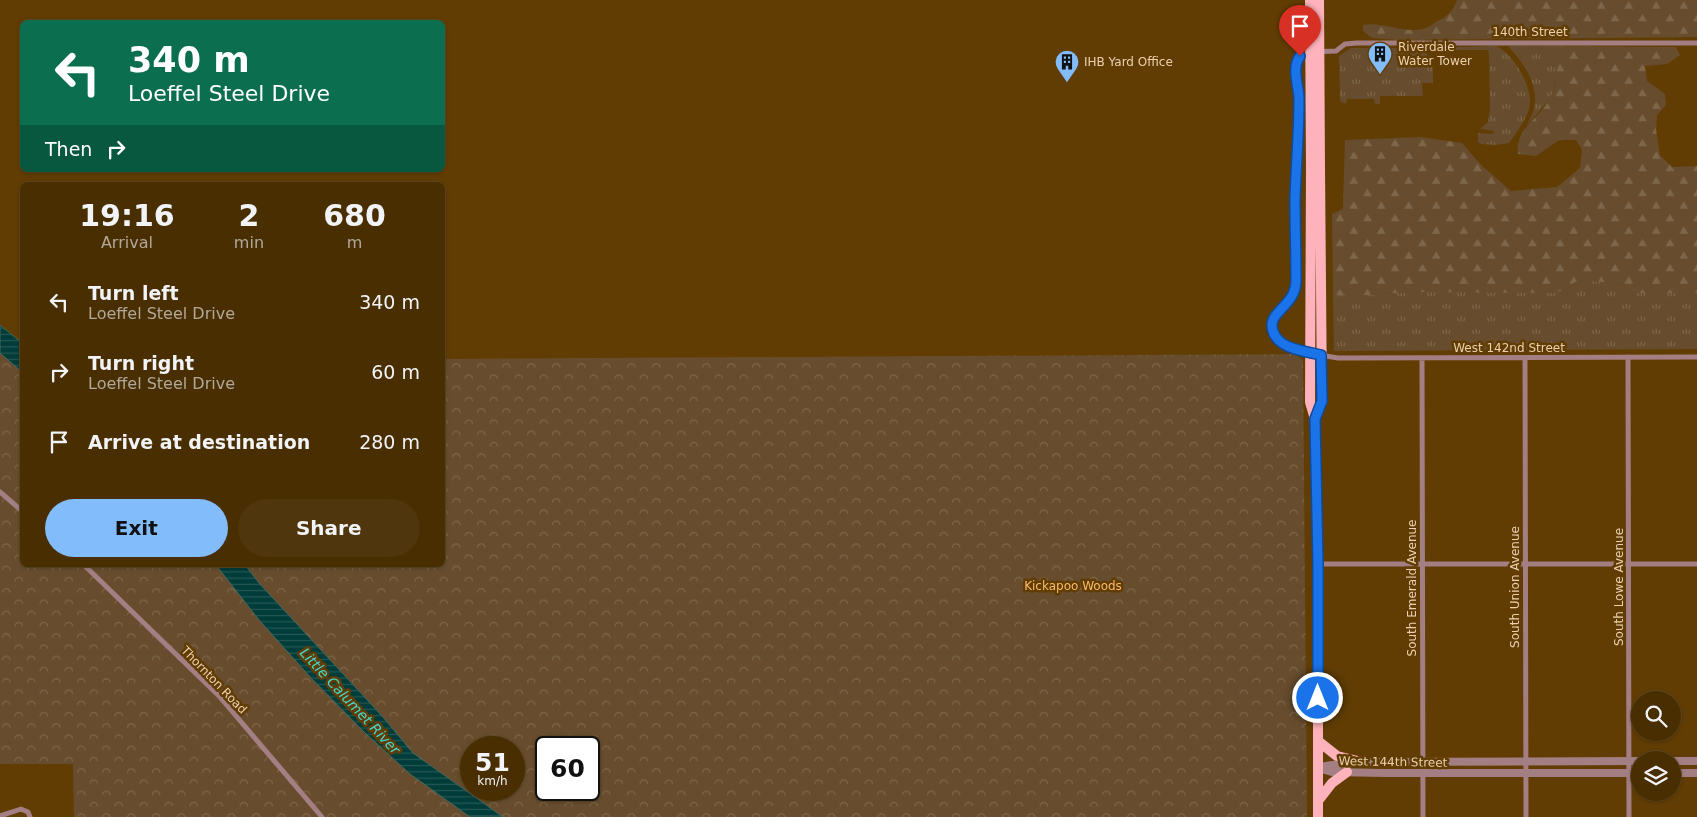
<!DOCTYPE html>
<html lang="en">
<head>
<meta charset="utf-8">
<style>
  body { margin:0; font-family:"DejaVu Sans",sans-serif; background:#50360c; color:#f1f3f6; height:100vh; display:flex; flex-direction:column; font-size:19px; white-space:nowrap }
  * { box-sizing:border-box; margin:0 }
  p { font-size:16px; color:#b1a899 }
  .icon { flex:none; width:28px; height:28px; fill:none; stroke:currentColor; stroke-width:2; stroke-linecap:round; stroke-linejoin:round }
  .map { position:relative; flex:1; overflow:hidden }
  .panel { position:absolute; left:20px; top:182px; width:425px; height:385px; display:flex; flex-direction:column; background:#492e02; border-radius:8px; box-shadow:0 1px 4px #0004,0 0 0 1px #614a24 }
  .panel>* { flex:none }
  .top-card { position:absolute; left:20px; top:20px; width:425px; height:152px; border-radius:8px; box-shadow:0 1px 4px #0004,0 0 0 1px #614a24; background:#0b6e4f; color:#fff; overflow:hidden }
  .tools { position:absolute; left:1631px; top:691px; display:grid; gap:10px }
  .tools a { display:grid; place-items:center; width:50px; height:50px; border-radius:50%; background:#492e02; box-shadow:0 1px 4px #0004,0 0 0 1px #614a24; font-size:25px }
  .speed { position:absolute; left:460px; top:736px; display:flex; gap:10px; font-size:25px; font-weight:700; text-align:center }
  .speed>* { display:grid; place-content:center; width:65px; height:65px; border-radius:50%; background:#492e02; box-shadow:0 1px 4px #0004,0 0 0 1px #614a24; line-height:1 }
  .speed small { font-size:12px; font-weight:400 }
  .speed .limit { border:2px solid #111; border-radius:8px; background:#fff; color:#111 }
  .pin { position:absolute; display:grid; place-items:center; width:42px; height:42px; color:#fff; margin:-51px -21px; border-radius:50% 50% 50% 0; rotate:-45deg; box-shadow:0 0 5px #0007 }
  .pin .icon { rotate:45deg }
  .me { position:absolute; width:55px; margin:-28px; rotate:0deg; stroke-linejoin:round; filter:drop-shadow(0 0 4px #0008) }
  .turn { display:flex; align-items:center; gap:18px; height:105px; padding:0 25px; font-size:22px }
  .turn .icon { width:65px; height:65px; stroke-width:2.5 }
  .turn b { display:block; font-size:35px; line-height:42px }
  .then { display:flex; align-items:center; height:48px; padding:0 25px; background:#0003; gap:10px; font-size:19px }
  .eta { display:flex; justify-content:space-evenly; align-items:center; height:85px; text-align:center }
  .eta b { font-size:30px; font-weight:700; line-height:35px }
  .primary-button { display:flex; gap:10px; margin-top:auto; padding:10px 25px }
  .primary-button a { flex:1; height:58px; border-radius:30px; background:#82bcfa; color:#111; font-size:20px; font-weight:700; line-height:58px; text-align:center }
  .primary-button a+a { background:#50360c; color:#f1f3f6 }
  ul { padding:0; list-style:none }
  li { display:flex; align-items:center; gap:15px; height:70px; padding:0 25px }
  li div { flex:1 }
  li b { display:block; font-size:19px }
  li em { font-style:normal }
  .map>svg:first-child { display:block }
  .grass { fill:url(#grass-tufts) }
  .forest { fill:url(#forest-firs) }
  .park { fill:url(#park-crowns); fill-rule:evenodd }
  .water { fill:url(#water-rules); stroke:#47685e }
  .lines { fill:none; stroke-linecap:round; stroke-linejoin:round }
  .minor { stroke:#a37e82; stroke-width:5 }
  .tertiary { stroke:#a37e82; stroke-width:8 }
  .primary { stroke:#feb3bc; stroke-width:10 }
  .primary-bridge { stroke:#feb3bc; stroke-width:10 }
  .route-casing { stroke:#114b97; stroke-width:12 }
  .route { stroke:#1a73e8; stroke-width:9 }
  .labels { text-anchor:middle; stroke-width:5; stroke-linejoin:round; paint-order:stroke }
  .street-label { font-size:12px; fill:#ecd0b1; stroke:#613d03 }
  .poi-label { font-size:12px; fill:#ecd0b1; stroke:#613d03; text-anchor:start }
  .park-label { font-size:12px; fill:#fbba69; stroke:#613d03 }
  .water-label { font-size:14px; font-style:italic; fill:#41d9d3; stroke:#613d03 }
</style>
</head>
<body>
<div class="map">
<svg width="1697" height="817" viewBox="0 0 1697 817">
  <defs>
    <pattern id="grass-tufts" width="24" height="20" patternUnits="userSpaceOnUse" patternTransform="scale(1.25)"><rect width="24" height="20" fill="#674d2e"/><path d="M3 7l-1-3M5 7V3M7 7l1-3M15 17l-1-3M17 17v-4M19 17l1-3" fill="none" stroke="#7d664a"/></pattern>
    <pattern id="forest-firs" width="22" height="20" patternUnits="userSpaceOnUse" patternTransform="scale(1.25)"><rect width="22" height="20" fill="#674d2e"/><path d="M5 1l3.5 6h-7zM16 11l3.5 6h-7z" fill="#7d664a"/></pattern>
    <pattern id="park-crowns" width="20" height="18" patternUnits="userSpaceOnUse" patternTransform="scale(1.25)"><rect width="20" height="18" fill="#674d2e"/><path d="M2 6a3 3 0 1 1 6 0M12 15a3 3 0 1 1 6 0" fill="none" stroke="#7d664a"/></pattern>
    <pattern id="water-rules" width="6" height="5" patternUnits="userSpaceOnUse" patternTransform="scale(1.25)"><rect width="6" height="5" fill="#003c3a"/><path d="M0 2.5h6" fill="none" stroke="#255754"/></pattern>
  </defs>
  <rect width="100%" height="100%" fill="#613d03"/>
  <!-- grass -->
  <path class="grass" d="M1497,46C1514,55 1535,89 1529,109C1527,118 1515,135 1509,143L1496,145L1481,144L1478,142V133L1493,134L1494,131L1480,129L1488,122L1490,108L1489,56L1488,50H1458L1447,52L1446,51L1449,48L1454,47Z
    M1508,46H1558V71L1551,98L1527,125C1530,118 1535,110 1535,102C1536,80 1522,61 1508,46Z
    M1351,48H1424L1433,67V83H1422L1423,96H1380V104H1375L1374,99H1347L1346,104L1341,102L1340,99L1339,56Z
    M1592,281L1624,284L1633,293H1697V349L1334,351L1333,295H1367L1412,292L1565,290L1575,282Z"/>
  <!-- forest -->
  <path class="forest" d="M1457,0H1697V37L1399,40L1372,38L1363,31V25C1383,21 1406,35 1426,28C1429,27 1433,24 1436,22C1447,17 1453,11 1457,0Z
    M1558,46L1676,47L1680,55L1667,64L1645,66L1647,81L1665,94L1666,105L1657,115L1656,129L1660,155L1672,167L1697,166V293H1633L1624,284L1592,281L1575,282L1565,290L1553,293L1412,292L1367,295H1333L1332,214L1343,209L1345,140L1421,137L1462,143L1481,165L1511,191L1557,187L1580,168L1582,150L1576,140H1559L1536,156L1518,154C1514,127 1544,116 1551,96C1558,79 1558,63 1558,46Z"/>
  <!-- park -->
  <path class="park" d="M0,353L12,362H22V565H442L443,359L1294,354L1303,360L1307,817H74L73,764H0ZM471,748H514V790H471ZM546,748H589V790H546Z"/>
  <!-- water -->
  <path class="water" d="M0,325L22,343V372L0,353Z
    M216,565H245L259,583L382,716L413,753L503,817H470L410,774L364,732L312,679L259,620Z"/>
  <g class="lines">
    <!-- minor -->
    <path class="minor" d="M1310,352L1285,346L1277,339L1271,327L1274,315L1292,299L1296,284L1295,197L1299,142V95L1295,65L1300,56L1311,52L1336,51L1345,44L1357,43H1697
      M1320,355L1338,358L1697,357
      M1628,357L1629,817
      M1422,358L1423,817
      M1525,358L1526,817
      M0,492L22,511
      M1318,564H1697
      M84,565L219,696L322,817
      M0,816L21,809L28,812L30,817"/>
    <!-- tertiary -->
    <path class="tertiary" d="M1672,761H1697
      M1320,767L1332,765L1362,762L1640,761
      M1318,768L1332,772L1385,773H1640
      M1672,773H1697"/>
    <!-- primary -->
    <path class="primary" d="M1311,169L1310,402L1315,419L1318,564V817
      M1315,419L1322,401L1320,168
      M1318,741L1337,756L1362,762
      M1318,801L1332,783L1347,772"/>
    <!-- primary-bridge -->
    <path class="primary-bridge" d="M1310,0L1311,169
      M1319,0L1320,168"/>
  </g>
  <g class="lines">
    <defs>
      <path id="route" d="M1300,56C1291,69 1299,85 1299,100C1299,133 1296,166 1295,199C1295,226 1296,252 1296,279C1297,307 1266,311 1273,331C1278,349 1305,351 1321,355L1322,401L1315,419L1318,564V698"/>
    </defs>
    <!-- route casing -->
    <use href="#route" class="route-casing"/>
    <!-- route -->
    <use href="#route" class="route"/>
  </g>
  <!-- icons -->
  <defs>
    <symbol id="building-pin" viewBox="-11 -11 22 30"><path d="M0 17L-7.5 6A9.5 9.5 0 1 1 7.5 6Z" fill="#82bcfa" stroke="#613d03"/><path d="M-4-6H4V6H1V3H-1V6H-4ZM-2.5-4.3h1.7v1.8h-1.7ZM.8-4.3h1.7v1.8H.8ZM-2.5-1h1.7V.8h-1.7ZM.8-1h1.7V.8H.8Z" fill="#111"/></symbol>
  </defs>
  <g fill-rule="evenodd">
    <use href="#building-pin" x="1366" y="40" width="28" height="38"/>
    <use href="#building-pin" x="1053" y="48" width="28" height="38"/>
  </g>
  <g class="labels">
    <!-- street labels -->
    <g class="street-label">
      <text x="1530" y="36">140th Street</text>
      <text x="1509" y="352">West 142nd Street</text>
      <text transform="translate(1515 587) rotate(-90)" y="4">South Union Avenue</text>
      <text transform="translate(1619 587) rotate(-90)" y="4">South Lowe Avenue</text>
      <text transform="translate(1412 588) rotate(-90)" y="4">South Emerald Avenue</text>
      <text transform="translate(214 680) rotate(46)" y="4">Thornton Road</text>
      <text transform="translate(1393 762) rotate(1)" y="4">West 144th Street</text>
    </g>
    <!-- poi labels -->
    <g class="poi-label">
      <text x="1398" y="51">Riverdale<tspan x="1398" dy="14">Water Tower</tspan></text>
      <text x="1084" y="66">IHB Yard Office</text>
    </g>
    <!-- park labels -->
    <g class="park-label">
      <text x="1073" y="590">Kickapoo Woods</text>
    </g>
    <!-- water labels -->
    <g class="water-label">
      <text transform="translate(350 701) rotate(47)" y="5">Little Calumet River</text>
    </g>
  </g>
</svg>
<div class="tools">
<a><svg class="icon" aria-label="search" viewBox="0 0 24 24"><circle cx="10" cy="10" r="6"/><path d="M15 15l6 6"/></svg></a>
<a><svg class="icon" aria-label="layers" viewBox="0 0 24 24"><path d="M12 4l9 5-9 5-9-5zM3 14l9 5 9-5"/></svg></a>
</div>
<div class="speed"><div>51<small>km/h</small></div><div class="limit">60</div></div>
<div class="pin" style="left:1300px;top:56px;background:#d93025"><svg class="icon" aria-label="arrive" viewBox="0 0 24 24"><path d="M6 21V4h12l-3 4 3 4H6"/></svg></div>
<svg class="me" style="left:1318px;top:698px" viewBox="-20 -20 40 40"><circle r="17" fill="#1a73e8" stroke="#fff" stroke-width="3"/><path d="M0-11L8 9 0 5-8 9z" fill="#fff"/></svg>
<div class="top-card">
<div class="turn"><svg class="icon" aria-label="left" viewBox="0 0 24 24"><path d="M17 20v-9H6M10 6l-5 5 5 5"/></svg><div><b>340 m</b>Loeffel Steel Drive</div></div>
<div class="then">Then<svg class="icon" aria-label="right" viewBox="0 0 24 24"><path d="M7 20v-9h11M14 6l5 5-5 5"/></svg></div>
</div>
<section class="panel">
<div class="eta">
<div><b>19:16</b><p>Arrival</p></div>
<div><b>2</b><p>min</p></div>
<div><b>680</b><p>m</p></div>
</div>
<ul>
<li><svg class="icon" aria-label="left" viewBox="0 0 24 24"><path d="M17 20v-9H6M10 6l-5 5 5 5"/></svg><div><b>Turn left</b><p>Loeffel Steel Drive</p></div><em>340 m</em></li>
<li><svg class="icon" aria-label="right" viewBox="0 0 24 24"><path d="M7 20v-9h11M14 6l5 5-5 5"/></svg><div><b>Turn right</b><p>Loeffel Steel Drive</p></div><em>60 m</em></li>
<li><svg class="icon" aria-label="arrive" viewBox="0 0 24 24"><path d="M6 21V4h12l-3 4 3 4H6"/></svg><div><b>Arrive at destination</b></div><em>280 m</em></li>
</ul>
<div class="primary-button"><a>Exit</a><a>Share</a></div>
</section>
</div>
</body>
</html>
